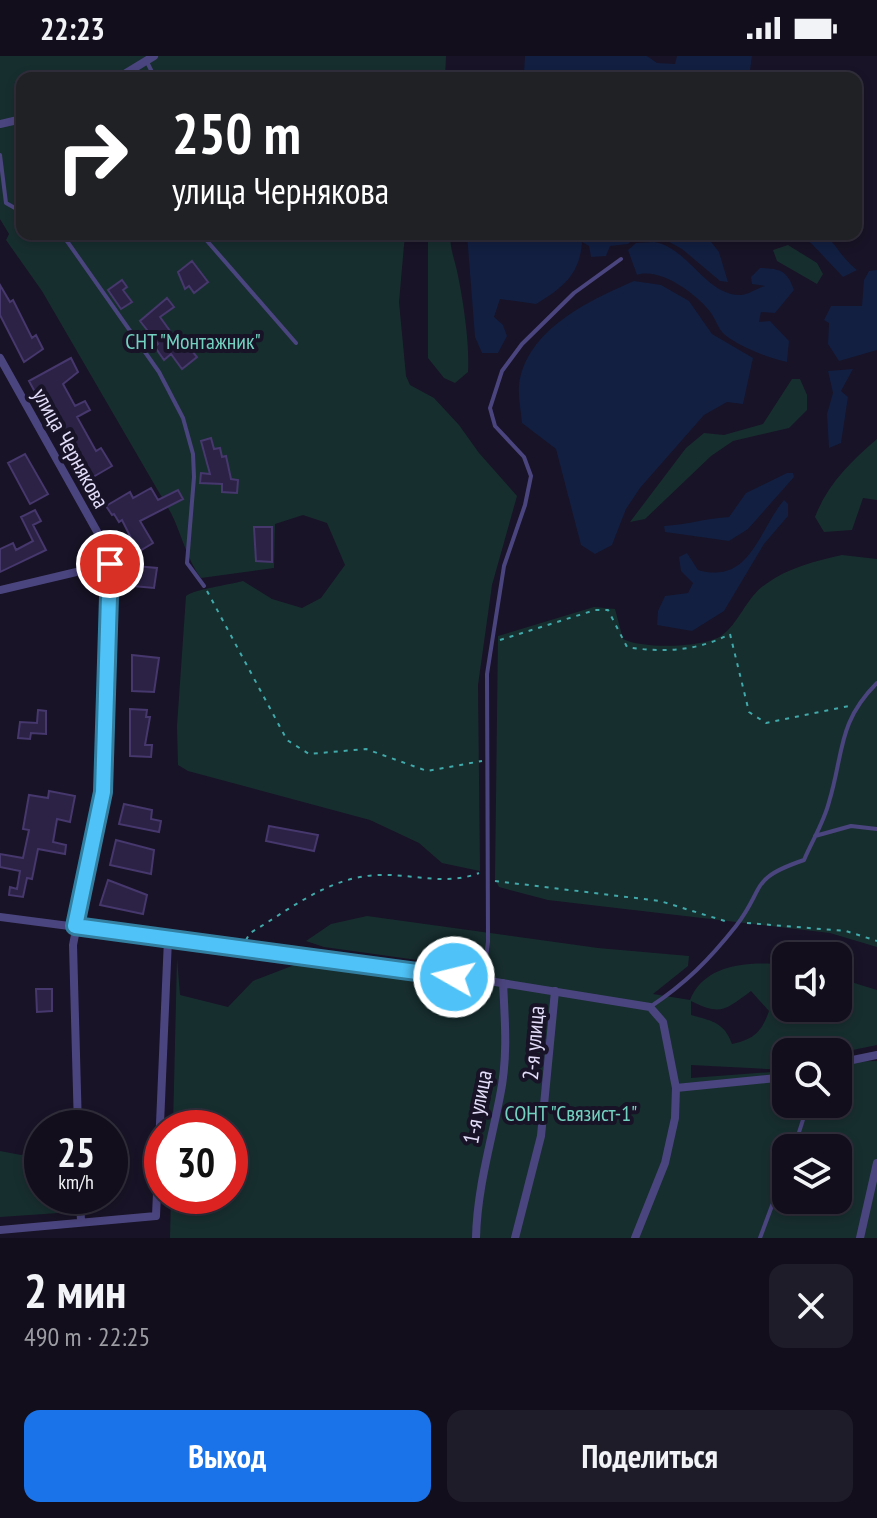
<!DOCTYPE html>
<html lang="ru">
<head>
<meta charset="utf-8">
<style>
  body { margin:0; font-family:"PT Sans Narrow",sans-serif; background:#1f1c29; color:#f1f3f6; height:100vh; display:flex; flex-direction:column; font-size:30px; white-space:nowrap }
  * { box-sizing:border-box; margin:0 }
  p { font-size:26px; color:#9c9ca3 }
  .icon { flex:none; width:44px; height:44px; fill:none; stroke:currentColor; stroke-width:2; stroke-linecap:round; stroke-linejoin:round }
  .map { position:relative; height:1182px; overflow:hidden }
  .panel { display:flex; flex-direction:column; background:#120e1c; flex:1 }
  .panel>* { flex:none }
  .guide { position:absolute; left:16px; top:16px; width:846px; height:168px; border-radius:16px; box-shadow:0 4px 12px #0003,0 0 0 2px #312e3b; background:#202124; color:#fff; overflow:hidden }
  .tools { position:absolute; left:772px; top:886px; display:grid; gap:16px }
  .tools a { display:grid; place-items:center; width:80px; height:80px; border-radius:16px; background:#120e1c; box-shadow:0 4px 12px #0003,0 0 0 2px #312e3b; font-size:40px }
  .speed { position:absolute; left:24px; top:1054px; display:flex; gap:16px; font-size:40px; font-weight:700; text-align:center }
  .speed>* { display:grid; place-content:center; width:104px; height:104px; border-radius:50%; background:#120e1c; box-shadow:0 4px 12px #0003,0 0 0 2px #312e3b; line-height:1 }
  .speed small { font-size:20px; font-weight:400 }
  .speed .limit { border:12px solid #d22; background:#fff; color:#111 }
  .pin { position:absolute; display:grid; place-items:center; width:68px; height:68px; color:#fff; margin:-34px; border:4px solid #fff; border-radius:50%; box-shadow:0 2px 8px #0007 }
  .me { position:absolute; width:88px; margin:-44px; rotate:278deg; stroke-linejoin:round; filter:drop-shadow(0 0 6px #0008) }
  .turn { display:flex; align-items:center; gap:28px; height:168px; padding:0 24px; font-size:36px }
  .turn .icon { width:104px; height:104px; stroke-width:2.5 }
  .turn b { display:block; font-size:56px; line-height:68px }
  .round { display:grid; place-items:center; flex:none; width:84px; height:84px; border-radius:16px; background:#1f1c29 }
  .head { display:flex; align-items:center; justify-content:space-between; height:136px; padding:0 24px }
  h1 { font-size:48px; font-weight:600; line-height:60px }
  .cta { display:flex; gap:16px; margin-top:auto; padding:16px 24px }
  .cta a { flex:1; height:92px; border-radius:16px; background:#1a73e8; color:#fff; font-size:32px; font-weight:600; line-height:92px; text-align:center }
  .cta a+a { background:#1f1c29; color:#f1f3f6 }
  .status { display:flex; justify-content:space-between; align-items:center; height:56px; padding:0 40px; background:#120e1c; direction:ltr }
  .status svg { height:22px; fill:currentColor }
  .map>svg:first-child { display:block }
  .green { fill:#172e2f; fill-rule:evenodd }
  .water { fill:#121f40 }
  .building { fill:#2b2245; stroke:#46376d; stroke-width:2 }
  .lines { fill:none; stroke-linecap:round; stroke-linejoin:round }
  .path { stroke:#41a9aa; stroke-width:2; stroke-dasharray:4 6; stroke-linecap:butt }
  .lane { stroke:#4b457f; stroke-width:4 }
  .street { stroke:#4b457f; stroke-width:8 }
  .route-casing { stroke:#337fa1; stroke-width:20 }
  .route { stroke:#4fc3f7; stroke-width:14 }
  .labels { text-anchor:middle; stroke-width:8; stroke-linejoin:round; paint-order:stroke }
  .park-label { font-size:22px; fill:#72d1c0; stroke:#181326 }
  .street-label { font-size:22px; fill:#e3ddfa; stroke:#181326 }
</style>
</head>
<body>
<div class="status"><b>22:23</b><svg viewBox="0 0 49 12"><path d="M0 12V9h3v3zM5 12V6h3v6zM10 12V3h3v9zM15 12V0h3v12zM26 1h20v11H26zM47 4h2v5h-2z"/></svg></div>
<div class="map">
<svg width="877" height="1182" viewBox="0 0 877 1182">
  <rect width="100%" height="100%" fill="#181326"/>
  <!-- green -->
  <path class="green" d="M0,0H446L445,22H22V178H405L399,246L406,320L410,329L434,342L459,369L479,397L517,440L492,529L478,629L480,815L442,807L419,787L370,764L188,715L178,709L177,670L186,540C195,533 229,529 243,525L272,543L302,552L321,542L345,509L327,467L303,459L275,468L274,512L201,522C187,504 182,479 171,457L42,235L6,184L9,178L0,163Z
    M428,178H450C450,192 454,202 457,215C463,242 470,290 468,316L455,327L444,322L428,302Z
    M788,189L817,207L823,218L817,228L777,205L773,194Z
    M792,323H800L807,339V354L789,372L733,385L711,400L645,463L630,466L686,392L704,377L724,379L763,368Z
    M877,383V444L863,442L852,474L824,476L815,461C827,429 851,405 877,383Z
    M842,499L877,503V891L830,877L548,844L499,831L495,823L498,580L594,551L615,553L623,583C642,593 702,592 721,580C739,568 747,540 766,528C787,512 816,505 842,499Z
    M367,860L598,892L689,900L688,910L653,938L690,944C705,907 750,905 786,909V952H838V922L877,934V989L838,997L786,996V1014L691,1009V1022L786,1015V1048H838V1006L877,1005V1182H170L171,1140H230V1072H173L177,902L180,939L228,951L253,925L297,908L431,926L441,942L446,908L324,891L306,885L331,868ZM751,935L769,955C761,977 754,983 732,988C724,966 712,965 691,959V945C721,960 725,954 751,935ZM786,1092H838V1144H786Z
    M42,1093V1140H68V1148L59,1157L0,1161V1095L21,1099Z"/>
  <!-- water -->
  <path class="water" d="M525,0H647L657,7L675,8L677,0H752L749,22H527L524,16Z
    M467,178H603L602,184L614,178L636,180L628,188L610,190L606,200L591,201L589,190L582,186C580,218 563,232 536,248L500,243L494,261L503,269L507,280L498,297H482L475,281Z
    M655,178H705L719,196L728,226L720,225L682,193Z
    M794,178C843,178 826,188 857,214L843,221L811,187Z
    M654,186C688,191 706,240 741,239C750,238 757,232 765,230L752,228L751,221L760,212C780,213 787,214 794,234L775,257L761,256L759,266L770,265L789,285L787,306C768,302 746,293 729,282C718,275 718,267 711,257C697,238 660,211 637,219L628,194L636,187Z
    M877,214V294L839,305L828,288L829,267L824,264L831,250H862L864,224L869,215Z
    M634,225L661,229L689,245L712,278L753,302L743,348L727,346L704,359L640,432L626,453L612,489L595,498L581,489L556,393L522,367C521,355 518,342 519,330C525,274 590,244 634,225Z
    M853,313L841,335L848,341L841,387L829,392L827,358L833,337L828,315Z
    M787,417H793L794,421L748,473L729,485L665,476L664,470C687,469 706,462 729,461L746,437Z
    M784,444L788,448V460L764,488L724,555L692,575L657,569L658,555L665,540L688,537L693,527L681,515L679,501L687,497L698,514C750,529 758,475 784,444Z"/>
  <!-- building -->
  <path class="building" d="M192,205L208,226L194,237L189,230L185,233L178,216Z
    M122,224L127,231L123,234L132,246L121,253L108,234Z
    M0,229L10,246L13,244L32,282L36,279L43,293L24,306L0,259Z
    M167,242L174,251L160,261L183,293L188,290L197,301L182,313L171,298L164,304L155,291L158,288L140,265Z
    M71,302L78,316L63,328L75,350L85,345L90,354L77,361L96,395L101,392L112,410L93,421L59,371L55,374L50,364L57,360L41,332L35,336L29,325Z
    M211,382L214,393L220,392L222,401L226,400L231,423L238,424L237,437L222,436V428L200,427L201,417L210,418L201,385Z
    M25,398L48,438L30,448L8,407Z
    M151,432L158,444L178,434L183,443L140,465L153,487L138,496L122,464L119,466L114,458L112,459L106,450L130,436L133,442Z
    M35,454L41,465L33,469L46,494L0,516V493L13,487L16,494L33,485L21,461Z
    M254,471H272V506L256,505Z
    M135,510L157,512L154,532L133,530Z
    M132,599L159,602L154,636L132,635Z
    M130,653L147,654L146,661H150L145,689H152L151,701L130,700Z
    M38,654L46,655V678L31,677L30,683L18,682L20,666L37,667Z
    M49,735L75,740L70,766L57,763L53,786L66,789L65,798L38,793L32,823L27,822L23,841L9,839L10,831L17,833L20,815L0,811V798L23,802L29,774L23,773L29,739L48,742Z
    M124,748L152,754L151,763L161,765L159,776L119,768Z
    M269,770L318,779L314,795L266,785Z
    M116,784L154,794L151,818L110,809Z
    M108,824L147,839L143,858L100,849Z
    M36,933H52V955L37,956Z"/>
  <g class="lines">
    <!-- path -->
    <path class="path" d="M207,535L287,684L309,698L366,693L427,715L482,705
      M500,584L595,554H608L627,591C662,597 698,595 730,578L749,656L766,667L849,650
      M495,825L660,845L728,866
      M747,867L846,875L877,885
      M246,884L250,877C291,853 329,820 380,819C414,818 446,830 479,817"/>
    <!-- lane -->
    <path class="lane" d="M147,6L155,22
      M0,99L6,147L22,156
      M62,178L159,316L183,362L193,398L194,421L187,507L204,530
      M201,178L296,287
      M815,780L851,770L877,773
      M483,923L488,886L487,618L504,510L525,449L531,420L524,401L495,370L490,352L502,315L522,288L574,237L621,203
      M650,951C686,927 709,904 736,870C766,831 748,823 804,804C812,785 824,766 829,746C844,697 837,667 877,627
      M794,1092L808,1048
      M760,1182L786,1112"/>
    <!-- street -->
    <path class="street" d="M118,22L154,0
      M0,68L22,63
      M0,302L104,488L110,508L103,736L73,889L78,1072
      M0,534L110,508
      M0,861L483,924L650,951L663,966L676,1032L675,1062L665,1107L635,1182
      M838,1007L877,999
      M676,1032L786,1021
      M80,1140L81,1166
      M0,1174L156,1160L168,883
      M476,1182C477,1133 491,1087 500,1040C508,1002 505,965 503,927
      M515,1182L541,1080L555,935
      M860,1182L877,1107"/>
  </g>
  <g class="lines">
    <defs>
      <path id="route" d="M110,508L103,736L75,870L454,921"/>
    </defs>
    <!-- route casing -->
    <use href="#route" class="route-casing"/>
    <!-- route -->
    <use href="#route" class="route"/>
  </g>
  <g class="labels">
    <!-- park labels -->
    <g class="park-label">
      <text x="193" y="293">СНТ "Монтажник"</text>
      <text x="571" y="1065">СОНТ "Связист-1"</text>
    </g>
    <!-- street labels -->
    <g class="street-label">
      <text transform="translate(71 392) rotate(61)" y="8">улица Чернякова</text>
      <text transform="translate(533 987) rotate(-85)" y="8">2-я улица</text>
      <text transform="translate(477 1051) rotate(-79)" y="8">1-я улица</text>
    </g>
  </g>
</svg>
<div class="tools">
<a><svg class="icon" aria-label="sound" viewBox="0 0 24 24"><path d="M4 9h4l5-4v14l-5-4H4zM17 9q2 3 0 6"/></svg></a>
<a><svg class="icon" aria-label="search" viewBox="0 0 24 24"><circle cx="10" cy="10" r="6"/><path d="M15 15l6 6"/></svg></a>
<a><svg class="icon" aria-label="layers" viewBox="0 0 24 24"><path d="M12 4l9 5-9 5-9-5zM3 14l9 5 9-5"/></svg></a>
</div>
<div class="speed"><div>25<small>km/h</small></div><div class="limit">30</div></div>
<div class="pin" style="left:110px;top:508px;background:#d93025"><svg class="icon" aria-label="arrive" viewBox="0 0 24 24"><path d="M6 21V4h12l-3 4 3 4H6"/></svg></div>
<svg class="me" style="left:454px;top:921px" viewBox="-20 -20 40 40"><circle r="17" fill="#4fc3f7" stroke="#fff" stroke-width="3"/><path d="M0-11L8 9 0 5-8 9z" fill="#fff"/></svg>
<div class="guide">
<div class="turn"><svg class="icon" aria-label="right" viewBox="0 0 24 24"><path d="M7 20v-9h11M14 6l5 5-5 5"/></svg><div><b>250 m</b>улица Чернякова</div></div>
</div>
</div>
<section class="panel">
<div class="head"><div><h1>2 мин</h1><p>490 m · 22:25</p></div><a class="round"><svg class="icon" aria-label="close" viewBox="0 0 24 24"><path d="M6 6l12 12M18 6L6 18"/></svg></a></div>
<div class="cta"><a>Выход</a><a>Поделиться</a></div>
</section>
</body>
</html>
